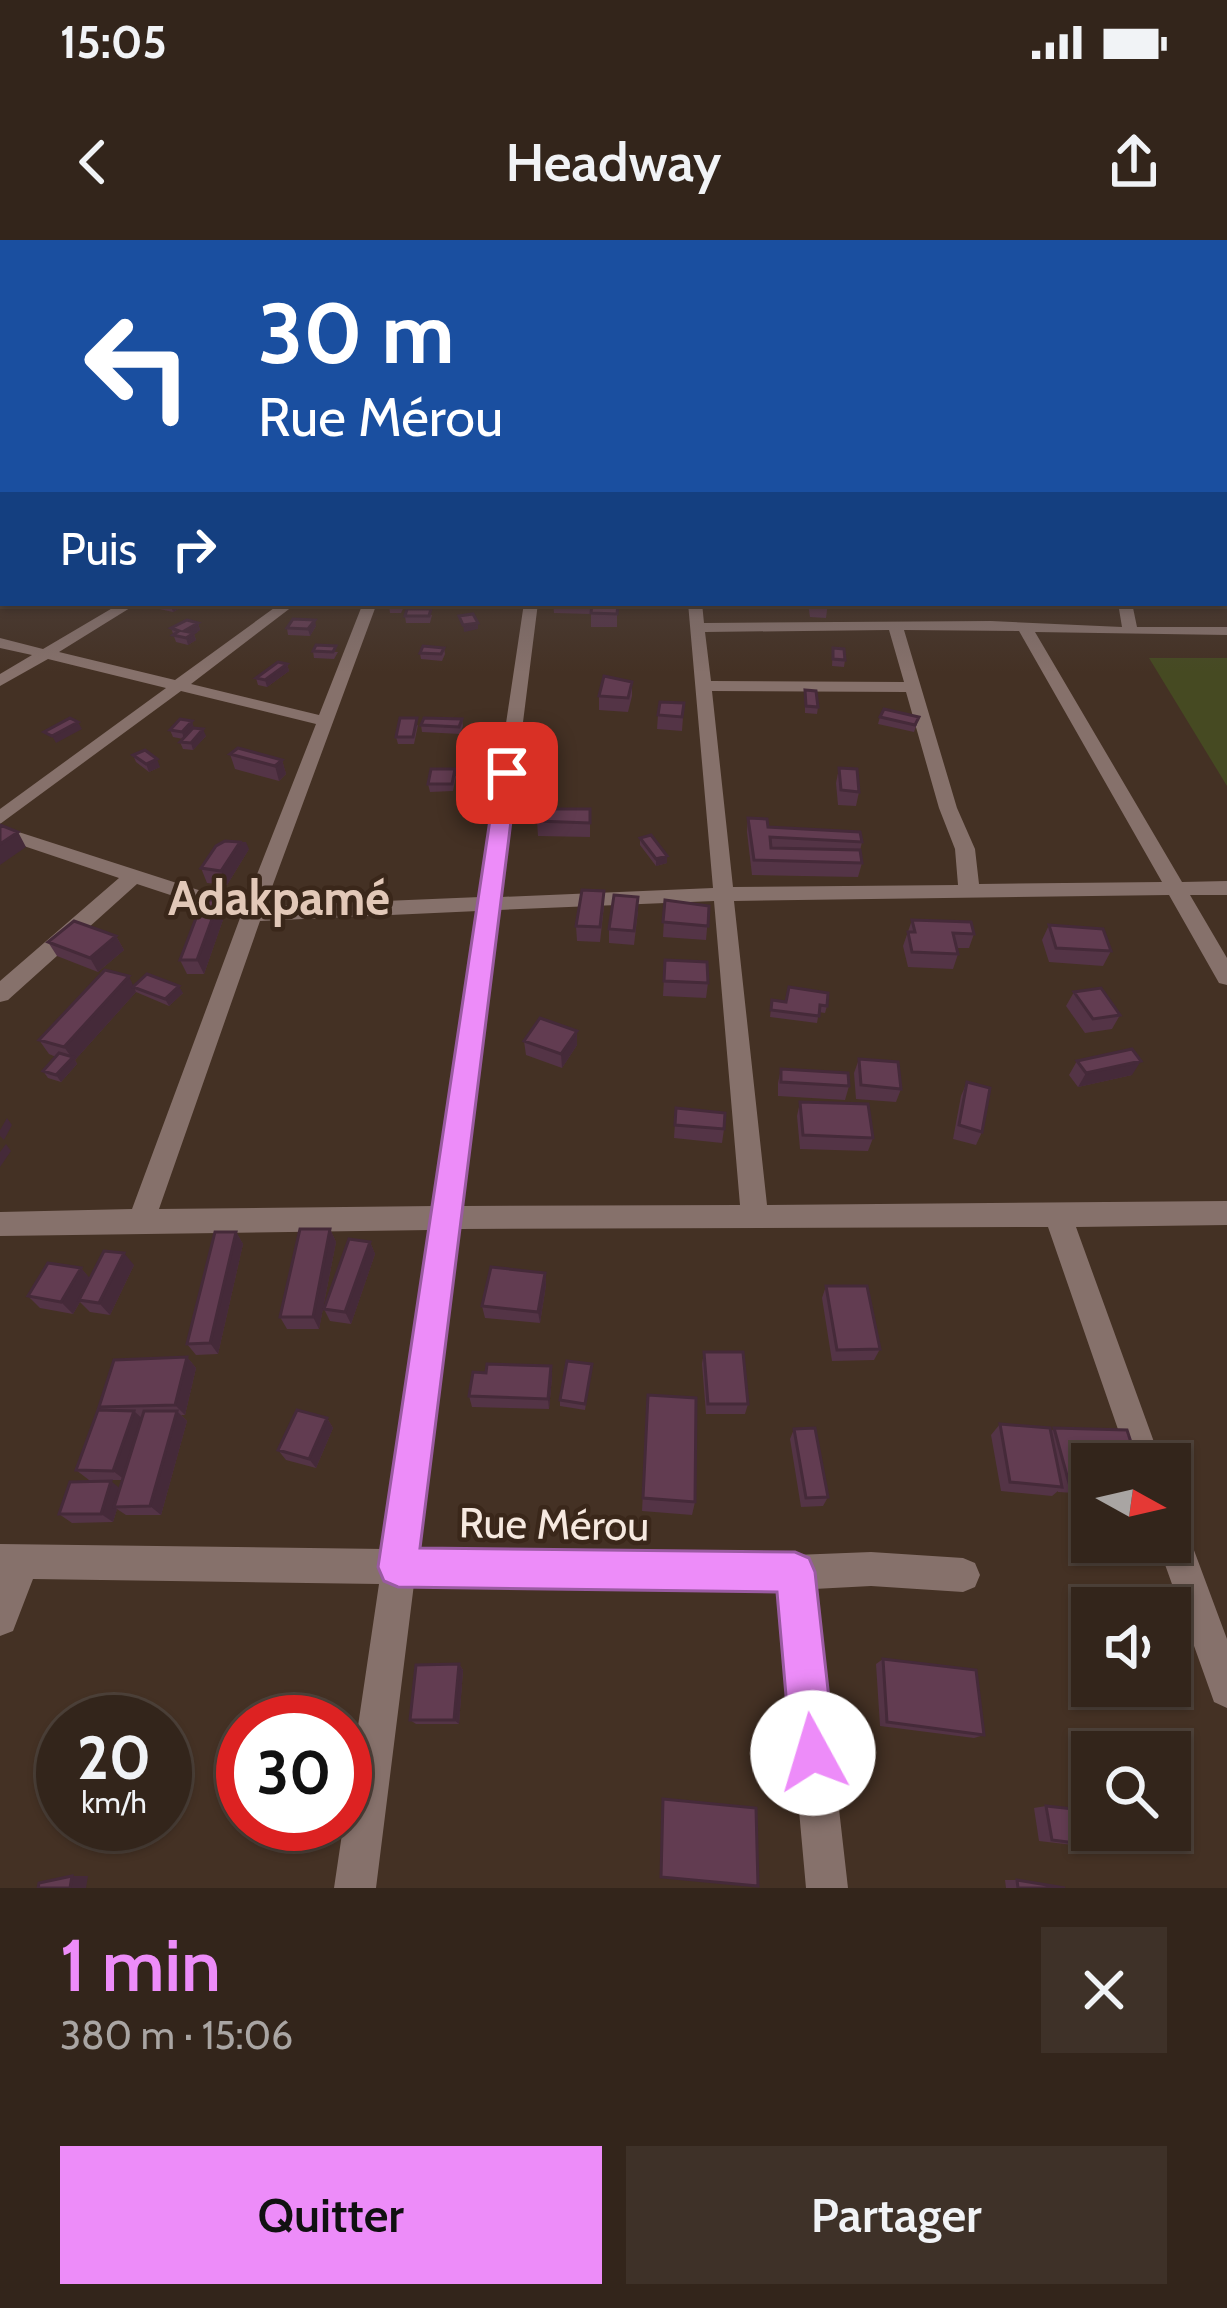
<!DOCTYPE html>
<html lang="fr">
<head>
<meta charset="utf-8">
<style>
  body { margin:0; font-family:Cabin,sans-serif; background:#3e3128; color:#f1f3f6; height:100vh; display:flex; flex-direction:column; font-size:45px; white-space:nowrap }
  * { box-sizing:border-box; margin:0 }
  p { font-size:39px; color:#a9a5a3 }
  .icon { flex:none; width:66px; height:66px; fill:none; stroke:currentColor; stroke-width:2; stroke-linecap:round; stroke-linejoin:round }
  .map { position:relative; height:1648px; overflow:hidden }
  .drawer { display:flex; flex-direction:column; background:#33251b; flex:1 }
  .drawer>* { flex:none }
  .guide { position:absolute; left:0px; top:0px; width:1227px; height:366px; box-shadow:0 3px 9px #0004,0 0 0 3px #4e423a; background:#1a4fa0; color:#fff; overflow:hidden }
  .needle { width:78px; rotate:98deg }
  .controls { position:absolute; left:1071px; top:1203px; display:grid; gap:24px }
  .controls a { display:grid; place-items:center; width:120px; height:120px; border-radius:0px; background:#33251b; box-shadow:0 3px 9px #0004,0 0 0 3px #4e423a; font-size:60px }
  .speed { position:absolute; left:36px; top:1455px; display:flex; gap:24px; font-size:60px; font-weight:700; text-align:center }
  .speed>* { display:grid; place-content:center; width:156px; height:156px; border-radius:50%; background:#33251b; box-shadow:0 3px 9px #0004,0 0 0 3px #4e423a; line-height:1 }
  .speed small { font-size:30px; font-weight:400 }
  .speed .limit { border:18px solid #d22; background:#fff; color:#111 }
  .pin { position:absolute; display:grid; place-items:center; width:102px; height:102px; color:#fff; margin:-51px; border-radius:24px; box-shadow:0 6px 18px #0006 }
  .me { position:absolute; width:132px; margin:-66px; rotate:354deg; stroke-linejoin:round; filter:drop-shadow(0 0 9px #0008) }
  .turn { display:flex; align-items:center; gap:42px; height:252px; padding:0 60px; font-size:54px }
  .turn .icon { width:156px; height:156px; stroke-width:2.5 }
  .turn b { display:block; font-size:84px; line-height:102px }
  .then { display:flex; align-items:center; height:114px; padding:0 60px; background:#0003; gap:24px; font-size:45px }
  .round { display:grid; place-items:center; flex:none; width:126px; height:126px; border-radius:0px; background:#3e3128 }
  .summary { display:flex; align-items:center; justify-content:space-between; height:204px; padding:0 60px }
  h1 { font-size:72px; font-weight:600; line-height:90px; color:#ed8cf9 }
  .primary-button { display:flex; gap:24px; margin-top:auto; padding:24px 60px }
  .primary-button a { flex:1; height:138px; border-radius:0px; background:#ed8cf9; color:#111; font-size:48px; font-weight:600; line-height:138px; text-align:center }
  .primary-button a+a { background:#3e3128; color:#f1f3f6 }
  .status { display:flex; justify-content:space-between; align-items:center; height:84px; padding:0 60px; background:#33251b; direction:ltr }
  .status svg { height:33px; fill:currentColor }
  header { display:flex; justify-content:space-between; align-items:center; height:156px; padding:0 60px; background:#33251b; font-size:54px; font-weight:600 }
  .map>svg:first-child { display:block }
  .green { fill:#464a22 }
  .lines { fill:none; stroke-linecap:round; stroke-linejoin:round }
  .minor { fill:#86716b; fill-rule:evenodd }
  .wall { fill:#543446 }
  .shaded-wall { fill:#452a39 }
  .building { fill:#623c51; stroke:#452a39; stroke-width:3 }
  .route { fill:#ed8cf9; stroke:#9a5ba2; stroke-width:3 }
  .labels { text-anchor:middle; stroke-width:9; stroke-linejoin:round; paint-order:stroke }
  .near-street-label { font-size:42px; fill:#f6e9e0; stroke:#3a271a }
  .district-label { font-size:48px; font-weight:bold; fill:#e2c8b8; stroke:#3a271a }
</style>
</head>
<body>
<div class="status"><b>15:05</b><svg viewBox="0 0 49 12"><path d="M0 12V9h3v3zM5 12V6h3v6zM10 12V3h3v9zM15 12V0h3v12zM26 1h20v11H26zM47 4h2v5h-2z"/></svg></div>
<header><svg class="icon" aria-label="back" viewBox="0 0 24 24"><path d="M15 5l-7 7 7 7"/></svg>Headway<svg class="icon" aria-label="share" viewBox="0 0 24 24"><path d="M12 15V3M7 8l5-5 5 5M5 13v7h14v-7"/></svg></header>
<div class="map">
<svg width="1227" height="1648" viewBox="0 0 1227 1648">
  <rect width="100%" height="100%" fill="#443124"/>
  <!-- green -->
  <path class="green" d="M1149,418H1227V546Z"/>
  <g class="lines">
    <!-- minor -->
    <path class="minor" d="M1224,206H1227V212H1224Z
      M0,207H3V213H0Z
      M3,252V261L0,262V253Z
      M1224,255H1227V263H1224Z
      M1224,313H1227V321H1224Z
      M3,331V339L0,340V332Z
      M121,363H138L59,412L175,440L281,363H297L191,444L319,475L363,363H377L265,666L480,657L524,363H538L501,657L713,648L688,363H702L704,383L991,381L1122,387L1118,363H1132L1137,387H1227V395L1035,392L1182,642L1227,641V655H1190L1227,718V745L1219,743L1169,655L734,661L767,965L1227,961V985L1076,987L1162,1224H1130L1048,987L459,989L418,1309L795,1315L871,1312L963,1318L975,1323L980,1335L975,1347L963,1352L871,1346L814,1349L848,1648H806L779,1349L414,1344L376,1648H334L379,1344L33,1339L13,1391L0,1396V1304L384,1309L431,990L0,996V972L132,969L240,678L137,644L8,760L0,762V741L119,638L0,598V586L245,665L316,484L181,451L0,584V569L166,448L48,419L0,446V434L32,415L0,408V398L43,409ZM889,390L904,442L711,441L705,392ZM904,390L1019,391L1162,642L979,644L975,609L957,568ZM712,451L906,452L939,568L955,609L958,645L733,647ZM714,661L740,965L462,966L499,670ZM478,671L435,966L159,969L260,681Z
      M1170,1273L1182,1278L1227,1399V1468L1214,1462L1157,1302H1170Z"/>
  </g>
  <!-- wall -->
  <path class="wall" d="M148,363H185L186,365L173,372L150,367Z
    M406,363L401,373H390L389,366Z
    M553,363H617V387H591V374L554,373Z
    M808,363H828L826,378L810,377Z
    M432,375L430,383H406L405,376Z
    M198,383L200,390L194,394L196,400L188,405L176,402L171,388Z
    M316,386L310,396L288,395L287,388Z
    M444,408L445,414L442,421L421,419L420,413Z
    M833,408L845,420L844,427L832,426Z
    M313,411L338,412L334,419L314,418Z
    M287,424L289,431L267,447L258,445L256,438Z
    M632,442V456L628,472L599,470V456Z
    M805,450L818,467L817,474L805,473Z
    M684,463L682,491L657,489L658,475Z
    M880,477L917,484L914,492L878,484Z
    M462,479L463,486L460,494L422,492L421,485Z
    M418,485L414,504H398L396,497Z
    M194,488L206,496L193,510L183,509L180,502L183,499L173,497L170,490Z
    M230,514L282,520L286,534L279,541L235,529Z
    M133,515L160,527L149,532L136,522Z
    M839,528L859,552L856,566L838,565L836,543Z
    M456,536L453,551L430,552L428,544Z
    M590,569V597L538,596L537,581Z
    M748,578L768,587L862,602L860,611L862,623L858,637L752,635L747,592Z
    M640,598L667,616V623L656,626L640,605Z
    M249,609L227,645L207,643L201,628Z
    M219,660L225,674L204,734H187L180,720Z
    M665,660L709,666L706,700L663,697Z
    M604,666L600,702L577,701L576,686Z
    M638,671L634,705L609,703V689Z
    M912,680L974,694L969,708H957L958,714L953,729L908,727L903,706Z
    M1049,685L1111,711L1103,726L1049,722L1042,700Z
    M116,696L124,710L98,732L57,716L48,702Z
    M665,720L708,743L706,758L663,756Z
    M134,746L183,753L169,766L136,752L75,820L77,824L61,842L48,838L43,831L56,817L49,814L39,800Z
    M1074,752L1120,775L1112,789L1085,793L1066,766Z
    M772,760L827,766L825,773L819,772L817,783L770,777Z
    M524,801L577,805L562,828L526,815Z
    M859,819L901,849L896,862L856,859L854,833Z
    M1077,821L1132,835L1078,847L1069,835Z
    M781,829L849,846L845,860L778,856V843Z
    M967,842L982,892L976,905L953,899L961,856Z
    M800,862L873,898L868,911L800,909L797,876Z
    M676,868L724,889L722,903L674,898Z
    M330,989L336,1002L319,1089H287L280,1077Z
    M236,992L243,1004L218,1114L196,1115L187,1104Z
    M370,1002L375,1014L351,1084L330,1081L324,1069Z
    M134,1025L110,1075L90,1072L80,1062L73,1074L40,1068L28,1056L81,1028L90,1039Z
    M545,1033L546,1045L540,1083L485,1078L482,1066Z
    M826,1046L880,1109L874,1120L832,1121L822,1058Z
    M704,1112L748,1164L745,1174H706L702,1124Z
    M187,1117L196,1128L185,1175H181L187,1181L161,1275H126L117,1269L113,1282L72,1283L59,1274L120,1248L122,1240H89L76,1230L102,1170L99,1167Z
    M592,1124L585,1170L560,1166V1160Z
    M551,1126L552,1137L549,1169L472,1167L469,1156L486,1133Z
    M648,1155L695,1262L692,1275L642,1271Z
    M327,1178L333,1188L316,1228L286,1220L278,1210Z
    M1000,1184L1051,1192L1054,1188L1092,1224V1254L1058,1252V1251L1052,1256L1001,1251L991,1195Z
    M794,1189L828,1257L823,1266L801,1267L790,1199Z
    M883,1419L984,1495L974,1498L880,1486L876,1424Z
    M459,1424L463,1430L459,1484H416L410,1480Z
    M1046,1566L1122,1609H1107L1039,1601L1034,1568Z
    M1005,1640H1017L1065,1648H1006Z"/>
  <!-- shaded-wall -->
  <path class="shaded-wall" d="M170,363H185L186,365L173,372Z
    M315,380L316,386L310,396L308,389Z
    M198,383L200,390L194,394L196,400L188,405L184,391Z
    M478,383V389L464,392L463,385Z
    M287,424L289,431L267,447L265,440Z
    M192,481L194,488L184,499L182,492Z
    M78,482L82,489L56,503L52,496Z
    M203,489L206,496L193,510L191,503Z
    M157,519L160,527L149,532L146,524Z
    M282,520L286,534L279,541L275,526Z
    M18,592L26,607L0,625V604Z
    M240,602H246L249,609L227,645L221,631Z
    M667,616V623L656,626V619Z
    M219,660L225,674L204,734L197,720Z
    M116,696L124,710L98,732L90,718Z
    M129,736L136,752L75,820L77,824L61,842L56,835L72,818L64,807Z
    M179,746L183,753L169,766L165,759Z
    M577,791V805L562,828L561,814Z
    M1141,821L1132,835L1078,847L1086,833Z
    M7,878L12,885L4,900L0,896V890Z
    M6,904L11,911L0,927V912Z
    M330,989L336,1002L319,1089L313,1077Z
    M236,992L243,1004L218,1114L210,1103Z
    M370,1002L375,1014L351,1084L345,1072Z
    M124,1013L134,1025L110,1075L99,1063Z
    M81,1028L92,1041L73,1074L61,1062Z
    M545,1033L546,1045L540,1083L538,1072Z
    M187,1117L196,1128L185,1175L175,1165Z
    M551,1126L552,1137L549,1169L548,1159Z
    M134,1171L145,1181L125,1240L113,1231Z
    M177,1171L187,1181L161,1275L150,1266Z
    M327,1178L333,1188L316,1228L309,1219Z
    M111,1241L123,1251L114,1267L117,1269L113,1282L101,1274Z
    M459,1424L463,1430L459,1484L454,1480Z
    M72,1636H88L86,1648H70Z"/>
  <!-- building -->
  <path class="building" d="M592,363L618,364L617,374L591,373Z
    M407,369H431L429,376H405Z
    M473,374L478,383L463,385L459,376Z
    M293,379L315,380L308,389L287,388Z
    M187,380L198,383L184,391L194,393L186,398L173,395L179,391L171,388Z
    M316,405L336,406L333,412L313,411Z
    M423,406L444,408L441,414L420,413Z
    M833,408L844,409L845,420L833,419Z
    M278,422L287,424L265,440L256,438Z
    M604,436L632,442L628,458L599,456Z
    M805,450L816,451L818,467L806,466Z
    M660,462L684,463L682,477L658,475Z
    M884,469L919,477L915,485L880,477Z
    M70,478L78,482L52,496L44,492Z
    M400,478H417L413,497H396Z
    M424,478L462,479L459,487L421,485Z
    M180,479L192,481L182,492L170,490Z
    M193,488L203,489L191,503L180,502Z
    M238,508L282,520L275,526L230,514Z
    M145,510L157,519L146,524L133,515Z
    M839,528L857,529L859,552L841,550Z
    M431,529H455L452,544H428Z
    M538,569H590V583L537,581Z
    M748,578L767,579L768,587L860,592L862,602L770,597L771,608L860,610L862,623L754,620Z
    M0,585L18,592L0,604Z
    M651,595L667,616L656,619L640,598Z
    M225,601L240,602L221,631L201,628L216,606Z
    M582,650L604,651L600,687L576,686Z
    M614,655L638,657L634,691L609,689Z
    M203,660H219L197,720H180Z
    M665,660L709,666L708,686L663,682Z
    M912,680L971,682L974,694L953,693L958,714L912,712L908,692H915Z
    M74,681L116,696L90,718L48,702Z
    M1049,685L1103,689L1111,711L1056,708Z
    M665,720L707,722L708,743L664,741Z
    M105,730L129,736L64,807L39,800Z
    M147,734L179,746L165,759L133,747Z
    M789,747L828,753L827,766L820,765L819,776L771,770L772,760L786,762Z
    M1101,748L1120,775L1093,779L1074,752Z
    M540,778L577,791L561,814L524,801Z
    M1132,809L1141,821L1086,833L1077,821Z
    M59,813L73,817L56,835L43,831Z
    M859,819L898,822L901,849L861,845Z
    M781,829L848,833L849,846L781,842Z
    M967,842L990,848L982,892L959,885Z
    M800,862L868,864L873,898L803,895Z
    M676,868L725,873L724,889L675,885Z
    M300,989H330L313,1077H280Z
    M215,992H236L210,1103L187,1104Z
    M349,999L370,1002L345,1072L324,1069Z
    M104,1011L124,1013L99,1063L79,1060Z
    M48,1023L81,1028L61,1062L28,1056Z
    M491,1027L545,1033L538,1072L482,1066Z
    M826,1046H867L880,1109L837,1110Z
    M704,1112H743L748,1164H708Z
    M187,1117L175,1165L99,1167L114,1120Z
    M567,1121L592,1124L585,1164L560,1160Z
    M487,1124L551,1126L548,1159L469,1156L473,1132L486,1133Z
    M648,1155L696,1158L695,1262L643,1258Z
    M98,1170L134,1171L113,1231L76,1230Z
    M297,1170L327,1178L309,1219L278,1210Z
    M144,1171H177L150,1266L114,1267Z
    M1000,1184L1050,1188L1062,1247L1010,1242Z
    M815,1188L828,1257L806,1258L794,1189Z
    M1054,1188L1127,1190L1138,1224H1092V1244L1069,1243Z
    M111,1241L101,1274H59L70,1242Z
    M883,1419L976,1430L984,1495L887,1482Z
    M459,1424L454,1480H410L416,1425Z
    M663,1559L756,1568L758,1646L661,1637Z
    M1046,1566L1092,1571V1590H1119L1122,1609L1052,1600Z
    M72,1636L70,1648H38L39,1643Z
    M1017,1640L1065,1648H1018Z"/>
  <!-- sky -->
  <linearGradient id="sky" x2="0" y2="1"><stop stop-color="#251b14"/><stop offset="0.47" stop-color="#564e50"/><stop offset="1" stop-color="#564e50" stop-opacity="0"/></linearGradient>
  <rect width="1227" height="433" fill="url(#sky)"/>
  <!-- route -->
  <path class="route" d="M507,527L517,533L420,1308L795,1312L809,1318L815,1332L835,1513L828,1528L813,1535L798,1528L791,1513L777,1352L398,1347L384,1341L378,1327L497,533Z"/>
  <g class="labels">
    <!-- near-street labels -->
    <g class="near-street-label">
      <text transform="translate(554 1284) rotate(1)" y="15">Rue Mérou</text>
    </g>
    <!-- district labels -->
    <g class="district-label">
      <text x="279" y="675">Adakpamé</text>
    </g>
  </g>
</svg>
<div class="controls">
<a><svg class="needle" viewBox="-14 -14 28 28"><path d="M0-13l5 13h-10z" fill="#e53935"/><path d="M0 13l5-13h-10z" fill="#a9a5a3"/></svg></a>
<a><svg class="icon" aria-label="sound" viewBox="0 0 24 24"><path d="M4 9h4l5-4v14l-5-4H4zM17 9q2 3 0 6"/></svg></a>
<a><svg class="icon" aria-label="search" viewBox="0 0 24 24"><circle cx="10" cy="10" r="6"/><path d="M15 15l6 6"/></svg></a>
</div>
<div class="speed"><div>20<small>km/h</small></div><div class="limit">30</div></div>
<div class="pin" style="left:507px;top:533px;background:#d93025"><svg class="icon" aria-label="arrive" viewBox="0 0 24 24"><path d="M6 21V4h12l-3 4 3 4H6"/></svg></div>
<svg class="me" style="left:813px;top:1513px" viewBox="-20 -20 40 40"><circle r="19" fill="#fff"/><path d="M0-13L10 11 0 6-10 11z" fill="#ed8cf9"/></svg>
<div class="guide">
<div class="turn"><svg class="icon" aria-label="left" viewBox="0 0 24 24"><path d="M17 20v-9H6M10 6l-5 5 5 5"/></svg><div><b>30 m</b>Rue Mérou</div></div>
<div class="then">Puis<svg class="icon" aria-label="right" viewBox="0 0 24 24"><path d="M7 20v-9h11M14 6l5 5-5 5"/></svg></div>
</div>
</div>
<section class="drawer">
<div class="summary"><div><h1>1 min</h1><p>380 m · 15:06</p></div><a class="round"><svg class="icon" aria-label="close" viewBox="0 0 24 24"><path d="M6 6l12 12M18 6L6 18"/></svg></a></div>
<div class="primary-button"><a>Quitter</a><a>Partager</a></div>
</section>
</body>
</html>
